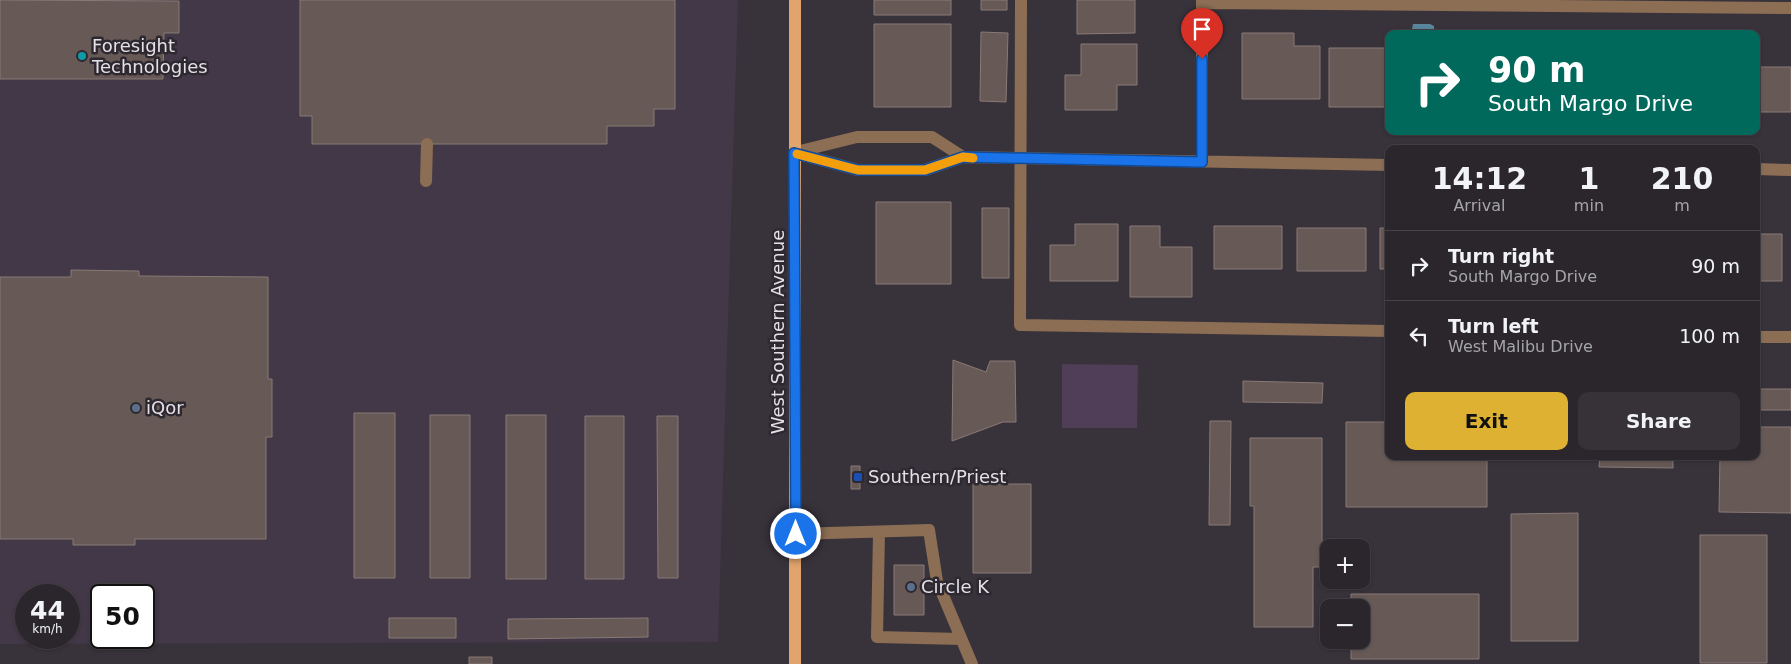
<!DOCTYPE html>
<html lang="en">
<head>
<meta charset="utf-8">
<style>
  body { margin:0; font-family:"DejaVu Sans",sans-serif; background:#363238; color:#f1f3f6; height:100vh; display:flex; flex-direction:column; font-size:19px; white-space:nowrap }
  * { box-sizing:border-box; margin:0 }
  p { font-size:16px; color:#a5a5a9 }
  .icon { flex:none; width:28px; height:28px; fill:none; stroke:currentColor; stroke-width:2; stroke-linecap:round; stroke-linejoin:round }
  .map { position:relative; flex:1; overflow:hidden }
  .drawer { position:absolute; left:1385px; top:145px; width:375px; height:315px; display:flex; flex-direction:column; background:#2a262c; border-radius:10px; box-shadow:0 1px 4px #0004,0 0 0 1px #464348 }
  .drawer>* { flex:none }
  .banner { position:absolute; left:1385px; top:30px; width:375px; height:105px; border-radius:10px; box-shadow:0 1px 4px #0004,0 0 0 1px #464348; background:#00695c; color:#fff; overflow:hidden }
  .tools { position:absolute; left:1320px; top:539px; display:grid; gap:10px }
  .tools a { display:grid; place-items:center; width:50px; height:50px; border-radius:10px; background:#2a262c; box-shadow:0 1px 4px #0004,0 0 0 1px #464348; font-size:25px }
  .speed { position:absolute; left:15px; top:584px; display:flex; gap:10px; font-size:25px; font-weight:700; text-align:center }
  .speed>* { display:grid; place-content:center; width:65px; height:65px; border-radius:50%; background:#2a262c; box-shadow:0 1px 4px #0004,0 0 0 1px #464348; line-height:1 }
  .speed small { font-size:12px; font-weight:400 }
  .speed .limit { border:2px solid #111; border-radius:8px; background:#fff; color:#111 }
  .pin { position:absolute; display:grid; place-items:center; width:42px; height:42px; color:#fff; margin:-51px -21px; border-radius:50% 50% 50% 0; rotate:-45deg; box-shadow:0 0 5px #0007 }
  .pin .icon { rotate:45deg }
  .me { position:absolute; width:55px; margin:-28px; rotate:0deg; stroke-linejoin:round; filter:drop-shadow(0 0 4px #0008) }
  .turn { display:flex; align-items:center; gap:18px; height:105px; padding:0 20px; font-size:22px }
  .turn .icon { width:65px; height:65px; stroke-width:2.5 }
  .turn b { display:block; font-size:35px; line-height:42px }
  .eta { display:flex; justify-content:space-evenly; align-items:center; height:85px; text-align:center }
  .eta b { font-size:30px; font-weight:800; line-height:35px }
  .primary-button { display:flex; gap:10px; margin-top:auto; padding:10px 20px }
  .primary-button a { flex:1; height:58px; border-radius:10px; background:#deb133; color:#111; font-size:20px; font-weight:800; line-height:58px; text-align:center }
  .primary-button a+a { background:#363238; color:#f1f3f6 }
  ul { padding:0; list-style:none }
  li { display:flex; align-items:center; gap:15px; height:70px; padding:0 20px; border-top:1px solid #464348 }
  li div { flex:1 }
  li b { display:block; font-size:19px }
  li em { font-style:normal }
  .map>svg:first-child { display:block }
  .built { fill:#433847; fill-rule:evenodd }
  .green { fill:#503d58 }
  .water { fill:#58879d }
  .building { fill:#675956; stroke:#897a76 }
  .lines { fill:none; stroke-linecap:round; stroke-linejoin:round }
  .minor { stroke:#8b6e53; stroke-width:12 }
  .major { stroke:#e1a46c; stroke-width:12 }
  .route-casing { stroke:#114b97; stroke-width:12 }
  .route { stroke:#1a73e8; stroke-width:9 }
  .slow { stroke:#f59e0b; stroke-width:9 }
  .culture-dot { fill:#0f9aa8; stroke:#2e2831; stroke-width:2 }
  .service-dot { fill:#5c6f8a; stroke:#2e2831; stroke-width:2 }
  .transit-dot { fill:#1a4fb4; stroke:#2e2831; stroke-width:2 }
  .labels { text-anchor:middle; stroke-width:5; stroke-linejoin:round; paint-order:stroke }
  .poi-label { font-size:18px; fill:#e4e0e6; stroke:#2e2831; text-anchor:start }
  .street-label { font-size:18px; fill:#e4e0e6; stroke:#2e2831 }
</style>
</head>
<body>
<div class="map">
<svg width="1791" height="664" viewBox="0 0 1791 664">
  <rect width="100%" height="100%" fill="#38323b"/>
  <!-- built -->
  <path class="built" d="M0,0H738L718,642L0,644ZM26,595H69V638H26ZM101,595H144V638H101Z"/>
  <!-- green -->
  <path class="green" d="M1062,364L1138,365L1137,428H1062Z"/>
  <!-- water -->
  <path class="water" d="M1413,24H1430L1434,26V30L1430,32L1431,34H1411Z"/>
  <!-- building -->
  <path class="building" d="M0,0L179,1V33H164L163,79H0Z
    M300,0H675V109H654V126H607V144H312V116H300Z
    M874,0H951V15H874Z
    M981,0H1007V10H981Z
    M1077,0H1135V33L1077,34Z
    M874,24H951V107H874Z
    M981,32L1008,33L1006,102L980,101Z
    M1242,33H1294V46H1320V99H1242Z
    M1081,44H1137V85H1117V110H1065V75H1081Z
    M1329,48H1389V107H1329Z
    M1756,67H1791V112H1756Z
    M876,202H951V284H876Z
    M982,208H1009V278H982Z
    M1075,224H1118V281H1050V245H1075Z
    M1130,226H1160V247H1192V297H1130Z
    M1214,226H1282V269H1214Z
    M1297,228H1366V271H1297Z
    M1380,228H1389V269H1380Z
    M1756,234H1782V281H1756Z
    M71,270L139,271V276L268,277V379H272V437H266V539H135V545H73V539H0V277H71Z
    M953,360L986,372L990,361H1015L1016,422H1003L952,441Z
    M1243,381L1323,383L1322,403L1243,402Z
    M1756,389H1791V410H1756Z
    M354,413H395V578H354Z
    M430,415H470V578H430Z
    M506,415H546V579H506Z
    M585,416H624V579H585Z
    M657,416H678V578H658Z
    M1210,421H1231L1230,525H1209Z
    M1346,422H1389V456H1487V507H1346Z
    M1756,427H1791V513L1719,512L1720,456H1756Z
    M1250,438H1322V567H1313V627H1254V506H1250Z
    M1600,456H1673V468L1599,467Z
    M851,466H860V489H851Z
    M973,484H1031V573H973Z
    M1578,513V641H1511V514Z
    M1700,535H1767V663H1700Z
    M894,565H924V615H894Z
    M1351,594H1479V659H1351V640H1361V608H1351Z
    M389,618H456V638H389Z
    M648,618V637L508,639V619Z
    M469,657H492V664H469Z"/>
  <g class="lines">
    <!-- minor -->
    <path class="minor" d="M1021,0L1020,325L1389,331
      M1202,0V162
      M1202,3L1791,8
      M796,152L857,137H932L963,157
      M795,153L858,170H925L963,157L1389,165
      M1756,169L1791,170
      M426,181L427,144
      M1756,337H1791
      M879,532L877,637L961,639
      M795,534L929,530L937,581L972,664"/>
    <!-- major -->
    <path class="major" d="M795,0V664"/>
  </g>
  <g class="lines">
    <defs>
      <path id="route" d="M796,534L794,153L858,170H925L963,157L1202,162V59"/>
    </defs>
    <!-- route casing -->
    <use href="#route" class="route-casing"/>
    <!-- route -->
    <use href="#route" class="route"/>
    <!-- slow -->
    <path class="slow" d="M797,154L858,170H925L963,157L973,158"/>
  </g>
  <!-- markers -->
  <circle class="culture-dot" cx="82" cy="56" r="5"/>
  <g class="service-dot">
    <circle cx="136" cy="408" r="5"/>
    <circle cx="911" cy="587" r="5"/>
  </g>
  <rect class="transit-dot" x="853" y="472" width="10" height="10" rx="2.5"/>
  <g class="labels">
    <!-- poi labels -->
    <g class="poi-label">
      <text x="92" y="52">Foresight<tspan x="92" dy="21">Technologies</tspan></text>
      <text x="146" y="414">iQor</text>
      <text x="868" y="483">Southern/Priest</text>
      <text x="921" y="593">Circle K</text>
    </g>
    <!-- street labels -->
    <g class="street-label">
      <text transform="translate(778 332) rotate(-90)" y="6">West Southern Avenue</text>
    </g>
  </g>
</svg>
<div class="tools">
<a>+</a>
<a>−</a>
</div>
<div class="speed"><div>44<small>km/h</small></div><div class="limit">50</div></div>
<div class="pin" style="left:1202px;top:59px;background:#d93025"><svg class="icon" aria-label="arrive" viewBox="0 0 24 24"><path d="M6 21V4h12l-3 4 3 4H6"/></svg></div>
<svg class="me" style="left:796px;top:534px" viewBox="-20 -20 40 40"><circle r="17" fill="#1a73e8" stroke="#fff" stroke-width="3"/><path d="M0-11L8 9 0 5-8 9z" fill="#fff"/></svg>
<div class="banner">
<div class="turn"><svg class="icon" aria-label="right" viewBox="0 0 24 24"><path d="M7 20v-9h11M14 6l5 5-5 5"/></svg><div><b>90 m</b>South Margo Drive</div></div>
</div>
<section class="drawer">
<div class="eta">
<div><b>14:12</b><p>Arrival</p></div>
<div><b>1</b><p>min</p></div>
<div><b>210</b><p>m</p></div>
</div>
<ul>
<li><svg class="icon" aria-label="right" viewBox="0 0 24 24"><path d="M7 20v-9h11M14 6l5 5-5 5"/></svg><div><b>Turn right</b><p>South Margo Drive</p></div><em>90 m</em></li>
<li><svg class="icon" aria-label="left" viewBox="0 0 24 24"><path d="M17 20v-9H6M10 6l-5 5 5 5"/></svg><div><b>Turn left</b><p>West Malibu Drive</p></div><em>100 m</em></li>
</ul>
<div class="primary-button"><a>Exit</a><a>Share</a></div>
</section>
</div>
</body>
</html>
